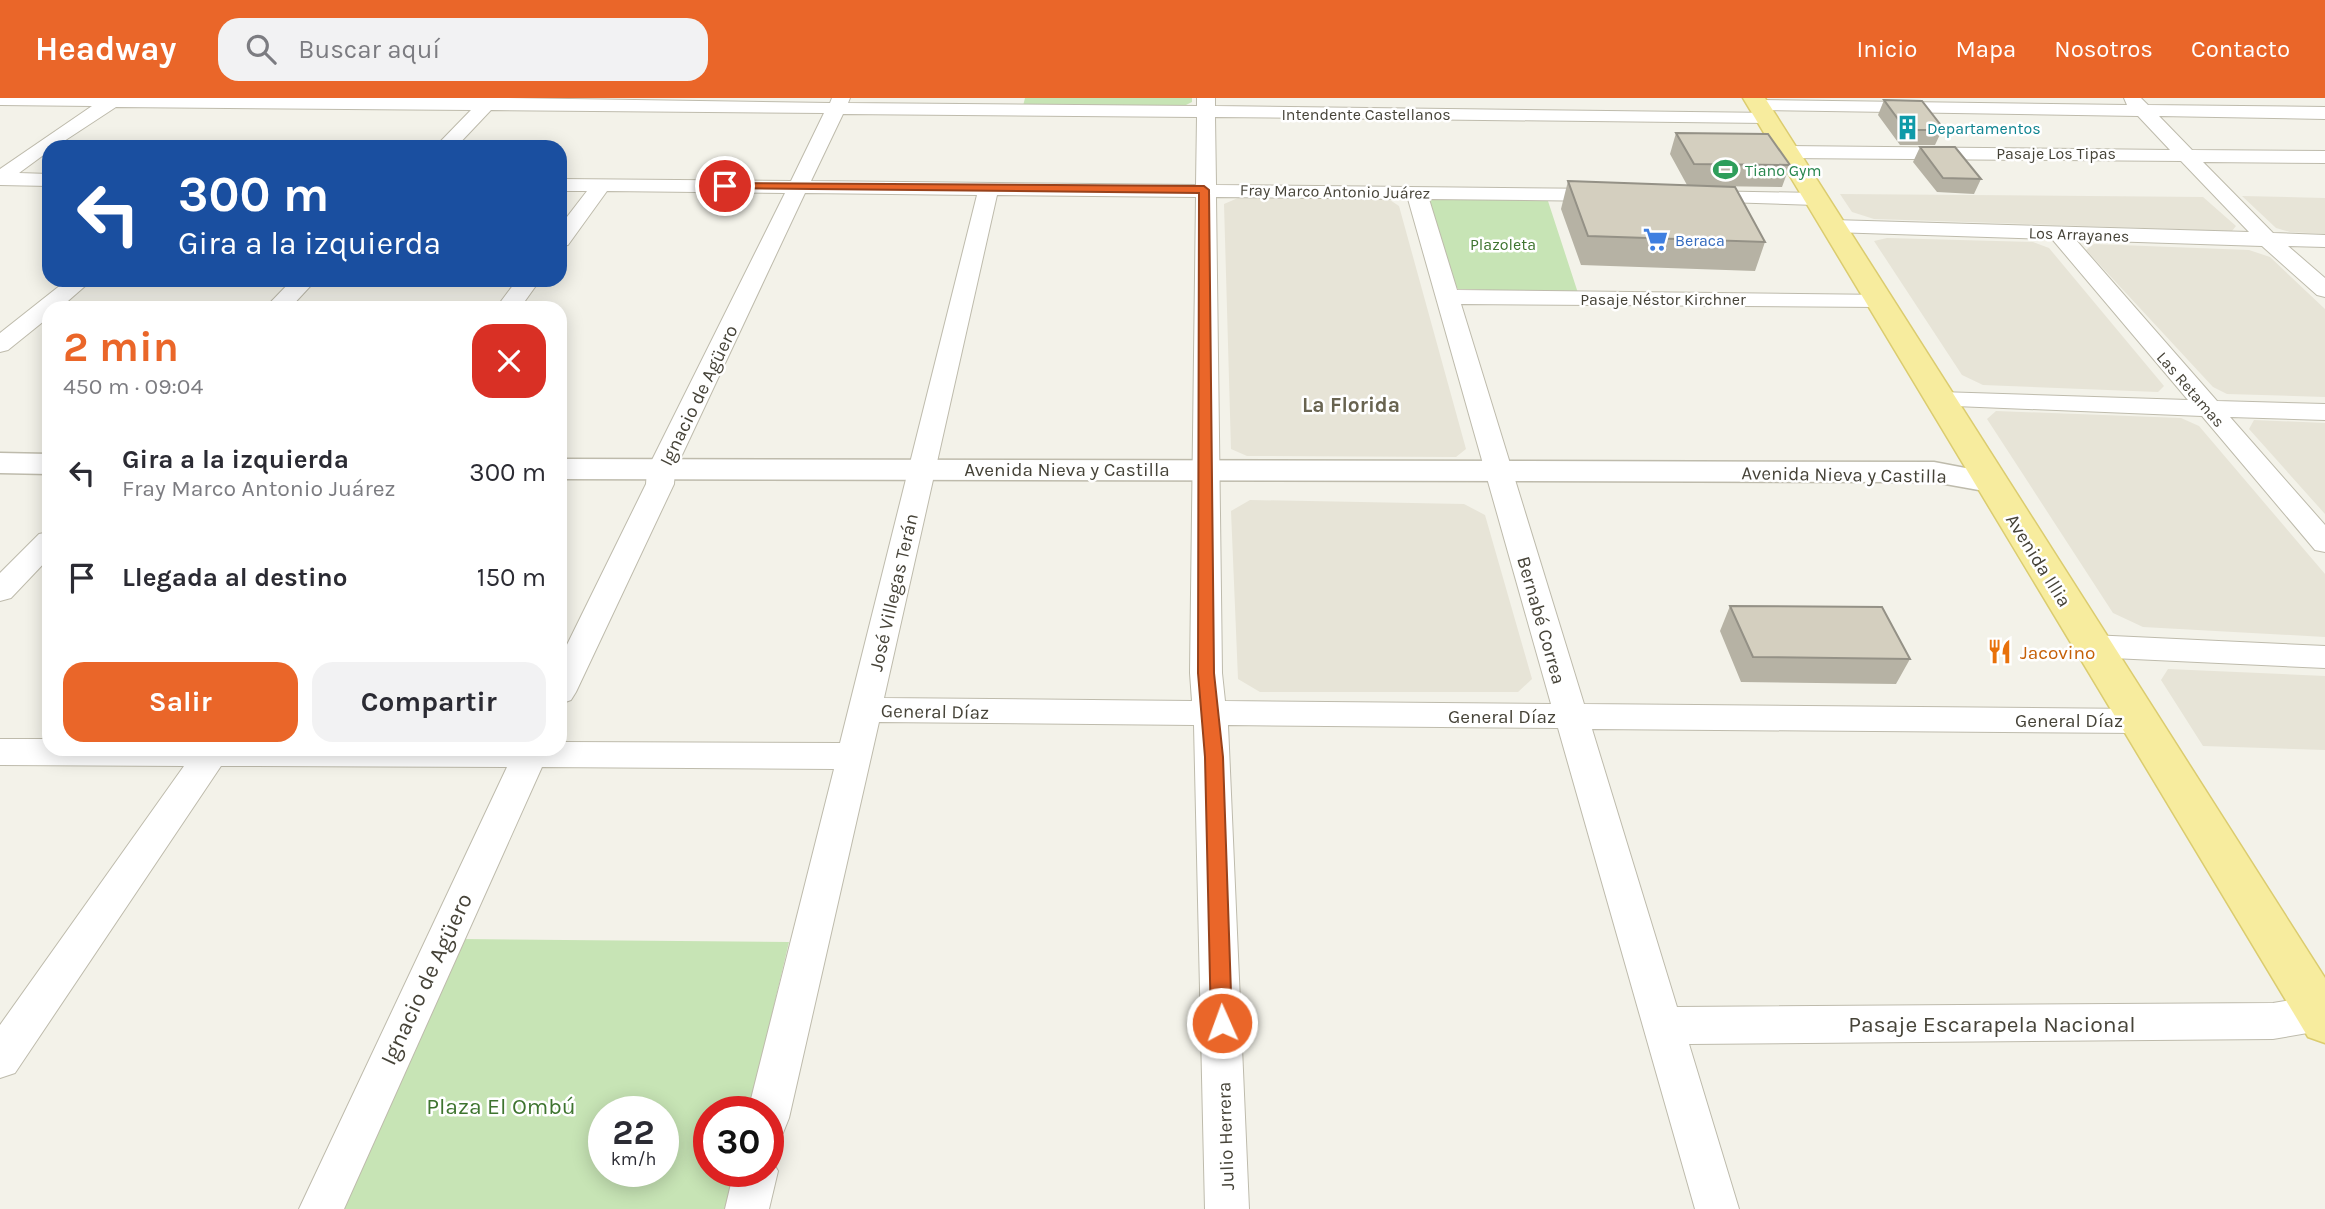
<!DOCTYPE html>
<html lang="es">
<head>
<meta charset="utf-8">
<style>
  body { margin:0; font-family:Karla,sans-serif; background:#f2f2f3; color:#2b2b33; height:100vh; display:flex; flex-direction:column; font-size:26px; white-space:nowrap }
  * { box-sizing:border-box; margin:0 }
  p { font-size:23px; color:#7c7c81 }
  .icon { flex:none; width:38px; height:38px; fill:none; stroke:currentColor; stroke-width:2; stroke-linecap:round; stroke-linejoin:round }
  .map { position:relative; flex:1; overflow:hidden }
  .sheet { position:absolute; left:42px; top:203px; width:525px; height:455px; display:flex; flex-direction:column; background:#fff; border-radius:21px; box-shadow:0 4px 18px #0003 }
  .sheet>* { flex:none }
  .guide { position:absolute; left:42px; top:42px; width:525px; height:147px; border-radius:21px; box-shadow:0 4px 18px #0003; background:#1a4fa0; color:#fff; overflow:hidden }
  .speed { position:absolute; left:588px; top:998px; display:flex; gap:14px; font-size:35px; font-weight:700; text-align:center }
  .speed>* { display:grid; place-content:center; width:91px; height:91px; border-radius:50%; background:#fff; box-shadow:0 4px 18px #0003; line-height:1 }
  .speed small { font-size:18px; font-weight:400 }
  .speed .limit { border:10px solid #d22; background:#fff; color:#111 }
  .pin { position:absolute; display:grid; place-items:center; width:60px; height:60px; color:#fff; margin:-30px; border:4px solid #fff; border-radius:50%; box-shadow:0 2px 7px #0007 }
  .me { position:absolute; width:77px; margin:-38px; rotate:358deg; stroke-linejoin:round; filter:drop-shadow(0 0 5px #0008) }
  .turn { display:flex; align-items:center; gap:24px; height:147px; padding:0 21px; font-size:32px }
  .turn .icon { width:91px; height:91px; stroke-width:2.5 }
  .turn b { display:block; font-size:49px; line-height:60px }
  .round { display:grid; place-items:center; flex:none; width:74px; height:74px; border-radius:21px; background:#f2f2f3 }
  .overview { display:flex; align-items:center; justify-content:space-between; height:119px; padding:0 21px }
  h1 { font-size:42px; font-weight:700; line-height:52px; color:#ea6629 }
  .button { display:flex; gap:14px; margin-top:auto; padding:14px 21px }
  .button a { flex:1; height:80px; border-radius:21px; background:#ea6629; color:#fff; font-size:28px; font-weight:700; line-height:80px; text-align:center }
  .button a+a { background:#f2f2f3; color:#2b2b33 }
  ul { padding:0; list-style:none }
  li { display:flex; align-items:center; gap:21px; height:105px; padding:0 21px }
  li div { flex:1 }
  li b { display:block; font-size:26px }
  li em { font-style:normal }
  header { display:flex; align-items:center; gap:42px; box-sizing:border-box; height:98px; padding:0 35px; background:#ea6629; color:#fff }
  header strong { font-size:33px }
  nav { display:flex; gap:38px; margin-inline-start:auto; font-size:24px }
  .search { width:490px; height:63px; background:#f2f2f3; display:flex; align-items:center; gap:18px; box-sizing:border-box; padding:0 24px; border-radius:21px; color:#7c7c81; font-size:26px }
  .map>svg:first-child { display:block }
  .residential { fill:#e7e4d7 }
  .green { fill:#c7e4b5; fill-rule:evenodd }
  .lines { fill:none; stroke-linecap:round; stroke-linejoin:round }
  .minor-casing { stroke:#bebbac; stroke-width:2 }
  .tertiary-casing { stroke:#bebbac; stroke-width:3 }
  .primary-casing { stroke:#dbcc6f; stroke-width:3 }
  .minor { fill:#fff; fill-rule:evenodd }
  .tertiary { fill:#fff; fill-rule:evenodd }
  .primary { fill:#f7ec9e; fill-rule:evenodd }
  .wall { fill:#b6b2a4 }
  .building { fill:#d4cfbf; stroke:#949186; stroke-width:2 }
  .route { fill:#ea6629; stroke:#98421b; stroke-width:2 }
  .labels { text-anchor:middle; stroke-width:5; stroke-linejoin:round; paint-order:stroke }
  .far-street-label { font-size:16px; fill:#464338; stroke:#fff }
  .far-culture-label { font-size:16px; fill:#0d838f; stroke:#fff; text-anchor:start }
  .far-leisure-label { font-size:16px; fill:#27864d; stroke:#fff; text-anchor:start }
  .far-shop-label { font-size:16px; fill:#366cbe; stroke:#fff; text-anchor:start }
  .far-park-label { font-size:16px; fill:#3e742f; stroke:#fff }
  .street-label { font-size:19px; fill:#464338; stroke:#fff }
  .food-label { font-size:19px; fill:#c56008; stroke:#fff; text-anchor:start }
  .neighbourhood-label { font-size:21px; font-weight:bold; fill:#686350; stroke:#fff }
  .near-street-label { font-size:23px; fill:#464338; stroke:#fff }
  .near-park-label { font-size:23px; fill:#3e742f; stroke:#fff }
</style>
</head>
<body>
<header>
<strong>Headway</strong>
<div class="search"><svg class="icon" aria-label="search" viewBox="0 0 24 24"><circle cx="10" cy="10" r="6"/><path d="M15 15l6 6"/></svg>Buscar aquí</div>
<nav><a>Inicio</a><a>Mapa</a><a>Nosotros</a><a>Contacto</a></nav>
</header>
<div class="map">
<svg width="2325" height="1111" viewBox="0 0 2325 1111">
  <rect width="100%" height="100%" fill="#f3f2e9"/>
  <!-- residential -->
  <path class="residential" d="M1840,96L2203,99L2236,128L2232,133L1874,121L1852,114Z
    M2242,98L2325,100V136L2290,134L2276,130Z
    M1238,100L1390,102L1399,108L1466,351L1456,359L1247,358L1231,351L1224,106Z
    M1887,140L2033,144L2049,150L2164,288L2158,294L1983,287L1962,277L1874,143Z
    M2094,146L2249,152L2270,159L2325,211V299L2227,296L2213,289L2086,152Z
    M1996,313L2181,320L2199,328L2325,476V539L2143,529L2113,515L1987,321Z
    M2254,322L2325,325V416L2249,331Z
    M1250,402L1464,406L1485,417L1532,581L1518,594H1260L1238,581L1231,413Z
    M2168,571L2325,578V652L2203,648L2161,582Z"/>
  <!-- green -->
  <path class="green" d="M1025,0H1192V4L1184,8H1023Z
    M1431,100H1547L1578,195L1458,191L1455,187L1429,103Z
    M462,841L789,844L749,1013H709V1073H734L725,1111H344ZM604,1013H663V1073H604Z"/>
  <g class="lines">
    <defs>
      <path id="minor" d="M0,0H502L830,5L832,0H850L848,5L1197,8V0H1215V8L1773,15L1775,19L1773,23L1766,25L1215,19L1216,87L1608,91L1618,97L1608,103L1429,101L1457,192L1887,197L1890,202L1879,209L1461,206L1584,606L2138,611L2150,614L2155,623L2150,632L2138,635L1592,631L1677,909L2273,905L2325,896V932L2273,941L1689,946L1739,1111H1695L1558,630L1228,627L1249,1111H1205L1194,627L879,624L789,1020L783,1035L768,1040V1013H748L834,671L542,669L344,1111H299L507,669L221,668L15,975L0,980V927L184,668L0,667V641H49V651H560V644L840,645L977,97L805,95L675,372L674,386L576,594L571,602L560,606V561L646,386L647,372L785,95L607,93L568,147L560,148V128L587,93H560V81L791,83L824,15L491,12L456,49H435L471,12L116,9L55,49H49V53L19,75L49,76V88L0,87V71L92,8L0,7ZM843,16L1197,19L1196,87L811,83ZM997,97L1196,99L1190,575L1192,603L884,600ZM1216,99L1408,101L1551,606L1225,603L1222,575Z
        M2124,0H2141L2148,7L2325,9V21L2159,18L2192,52L2325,53V65L2203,64L2273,135L2325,137V149L2288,148L2325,180V199L2317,197L2262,148L2076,142L2217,303L2325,306V322L2230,319L2325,427V454L2315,452L2202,318L1931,307L1927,302L1931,297L1940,294L2188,302L2052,141L1832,134L1821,128L1832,122L2249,134L2181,63L1787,60L1777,54L1787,48L2170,52L2138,18L1758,12L1749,7L1758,2L2127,7Z
        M1699,93L1816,95L1826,101L1816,107L1692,103L1689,99L1692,95Z
        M67,182H92L60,210H49V219L8,252L0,254V235Z
        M292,182H316L290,210H265Z
        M517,182H540L520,210H496Z
        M49,434V460L11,500L0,503V475L39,436Z
        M2091,537L2325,548V570L2091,559L2080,556L2075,548L2080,540Z
        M768,1056L778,1073L769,1111H725L734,1073H768Z"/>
      <path id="tertiary" d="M0,355L49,356V376L0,375Z
        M560,361L1934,364L2002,377L2007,384L2002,391L1990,394L1934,384L560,381Z"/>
      <path id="primary" d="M1743,0H1765L2325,880V945L2308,939Z"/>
    </defs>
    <!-- minor casing -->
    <use href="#minor" class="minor-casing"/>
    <!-- tertiary casing -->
    <use href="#tertiary" class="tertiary-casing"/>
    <!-- primary casing -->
    <use href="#primary" class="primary-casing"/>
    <!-- minor -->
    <use href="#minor" class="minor"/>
    <!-- tertiary -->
    <use href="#tertiary" class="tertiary"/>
    <!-- primary -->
    <use href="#primary" class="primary"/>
  </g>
  <!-- wall -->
  <path class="wall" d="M1884,2L1943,30L1935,47H1900L1878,17Z
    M1676,35L1790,67L1782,89L1712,88L1765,144L1755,173L1581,167L1561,111L1568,83L1687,87L1670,56Z
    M1920,49L1981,81L1974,96L1937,94L1913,64Z
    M1730,508L1910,561L1896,586L1741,584L1720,533Z"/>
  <!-- building -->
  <path class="building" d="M1884,2L1922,3L1943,30H1939L1941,32H1906Z
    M1676,35L1768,36L1790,67L1694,66Z
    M1920,49H1955L1981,81L1943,80Z
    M1568,83L1735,89L1765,144L1588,138Z
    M1730,508L1882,509L1910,561L1753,559Z"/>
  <!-- route -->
  <path class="route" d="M725,85L1204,88L1209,92L1214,575L1223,659L1232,925L1229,932L1222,934L1214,932L1211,925L1205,659L1198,575L1199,95L721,90V86Z"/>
  <!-- icons -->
  <defs>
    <symbol id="building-bare" viewBox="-9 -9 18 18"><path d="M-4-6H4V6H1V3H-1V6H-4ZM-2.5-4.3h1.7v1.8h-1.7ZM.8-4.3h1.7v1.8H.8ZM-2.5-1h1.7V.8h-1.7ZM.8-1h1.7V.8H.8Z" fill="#0f9aa8" stroke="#fff" stroke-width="2.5" paint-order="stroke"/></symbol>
    <symbol id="stadium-bare" viewBox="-9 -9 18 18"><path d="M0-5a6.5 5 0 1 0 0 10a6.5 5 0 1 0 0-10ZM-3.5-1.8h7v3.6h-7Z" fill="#2e9e5b" stroke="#fff" stroke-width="2.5" paint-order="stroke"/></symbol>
    <symbol id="supermarket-bare" viewBox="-9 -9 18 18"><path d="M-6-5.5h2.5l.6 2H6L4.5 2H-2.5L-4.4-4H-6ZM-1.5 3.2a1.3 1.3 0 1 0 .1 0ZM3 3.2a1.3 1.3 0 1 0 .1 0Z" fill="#3f7fe0" stroke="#fff" stroke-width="2.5" paint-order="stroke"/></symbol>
    <symbol id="restaurant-bare" viewBox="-9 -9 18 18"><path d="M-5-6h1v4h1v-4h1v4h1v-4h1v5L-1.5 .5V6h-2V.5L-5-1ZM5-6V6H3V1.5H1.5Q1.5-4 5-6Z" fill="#e8710a" stroke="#fff" stroke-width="2.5" paint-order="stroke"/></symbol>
  </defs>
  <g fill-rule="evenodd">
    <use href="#building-bare" x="1890" y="12" width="35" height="35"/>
    <use href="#stadium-bare" x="1708" y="54" width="35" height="35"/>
    <use href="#supermarket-bare" x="1638" y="124" width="35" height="35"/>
    <use href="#restaurant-bare" x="1982" y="536" width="35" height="35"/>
  </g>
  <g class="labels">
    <!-- far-street labels -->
    <g class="far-street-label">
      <text x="1366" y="22">Intendente Castellanos</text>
      <text x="2056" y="61">Pasaje Los Tipas</text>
      <text transform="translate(1335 93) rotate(1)" y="6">Fray Marco Antonio Juárez</text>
      <text transform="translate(2079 136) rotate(2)" y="6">Los Arrayanes</text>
      <text x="1663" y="207">Pasaje Néstor Kirchner</text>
      <text transform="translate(2191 291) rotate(49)" y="6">Las Retamas</text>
    </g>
    <!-- far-culture labels -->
    <g class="far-culture-label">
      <text x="1927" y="36">Departamentos</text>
    </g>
    <!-- far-leisure labels -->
    <g class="far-leisure-label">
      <text x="1745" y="78">Tiano Gym</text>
    </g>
    <!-- far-shop labels -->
    <g class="far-shop-label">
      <text x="1675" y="148">Beraca</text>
    </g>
    <!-- far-park labels -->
    <g class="far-park-label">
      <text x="1503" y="152">Plazoleta</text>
    </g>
    <!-- street labels -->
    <g class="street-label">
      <text transform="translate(698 297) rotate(-64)" y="7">Ignacio de Agüero</text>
      <text x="1067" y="378">Avenida Nieva y Castilla</text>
      <text transform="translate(1844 376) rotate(1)" y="7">Avenida Nieva y Castilla</text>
      <text transform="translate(2039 462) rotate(58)" y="7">Avenida Illia</text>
      <text transform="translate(893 494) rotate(-77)" y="7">José Villegas Terán</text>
      <text transform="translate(1542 522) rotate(74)" y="7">Bernabé Correa</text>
      <text transform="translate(935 613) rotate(1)" y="7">General Díaz</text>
      <text x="1502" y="625">General Díaz</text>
      <text x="2069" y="629">General Díaz</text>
      <text transform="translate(1225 1038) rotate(-92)" y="7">Julio Herrera</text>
    </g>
    <!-- food labels -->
    <g class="food-label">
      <text x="2020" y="561">Jacovino</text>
    </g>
    <!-- neighbourhood labels -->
    <g class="neighbourhood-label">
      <text x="1351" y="314">La Florida</text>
    </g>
    <!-- near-street labels -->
    <g class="near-street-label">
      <text transform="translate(426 881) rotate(-65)" y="8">Ignacio de Agüero</text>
      <text x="1992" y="934">Pasaje Escarapela Nacional</text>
    </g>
    <!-- near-park labels -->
    <g class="near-park-label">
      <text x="501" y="1016">Plaza El Ombú</text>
    </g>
  </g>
</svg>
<div class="speed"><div>22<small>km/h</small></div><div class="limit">30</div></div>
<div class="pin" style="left:725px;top:88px;background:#d93025"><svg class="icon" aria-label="arrive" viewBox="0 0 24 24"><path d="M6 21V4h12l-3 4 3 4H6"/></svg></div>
<svg class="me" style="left:1222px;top:925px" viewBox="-20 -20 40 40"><circle r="17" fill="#ea6629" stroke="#fff" stroke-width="3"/><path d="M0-11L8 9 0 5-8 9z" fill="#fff"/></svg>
<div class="guide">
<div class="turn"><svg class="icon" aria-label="left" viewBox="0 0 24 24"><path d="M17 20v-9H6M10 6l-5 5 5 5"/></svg><div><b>300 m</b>Gira a la izquierda</div></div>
</div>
<section class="sheet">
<div class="overview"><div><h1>2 min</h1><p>450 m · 09:04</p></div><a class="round" style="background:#d93025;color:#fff"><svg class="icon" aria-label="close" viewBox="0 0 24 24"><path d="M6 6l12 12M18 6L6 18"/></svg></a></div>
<ul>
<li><svg class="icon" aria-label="left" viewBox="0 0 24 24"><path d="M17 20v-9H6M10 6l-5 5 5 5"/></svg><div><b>Gira a la izquierda</b><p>Fray Marco Antonio Juárez</p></div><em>300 m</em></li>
<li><svg class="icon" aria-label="arrive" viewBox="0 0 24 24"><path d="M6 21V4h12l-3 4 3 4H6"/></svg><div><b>Llegada al destino</b></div><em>150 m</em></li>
</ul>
<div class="button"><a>Salir</a><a>Compartir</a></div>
</section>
</div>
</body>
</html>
